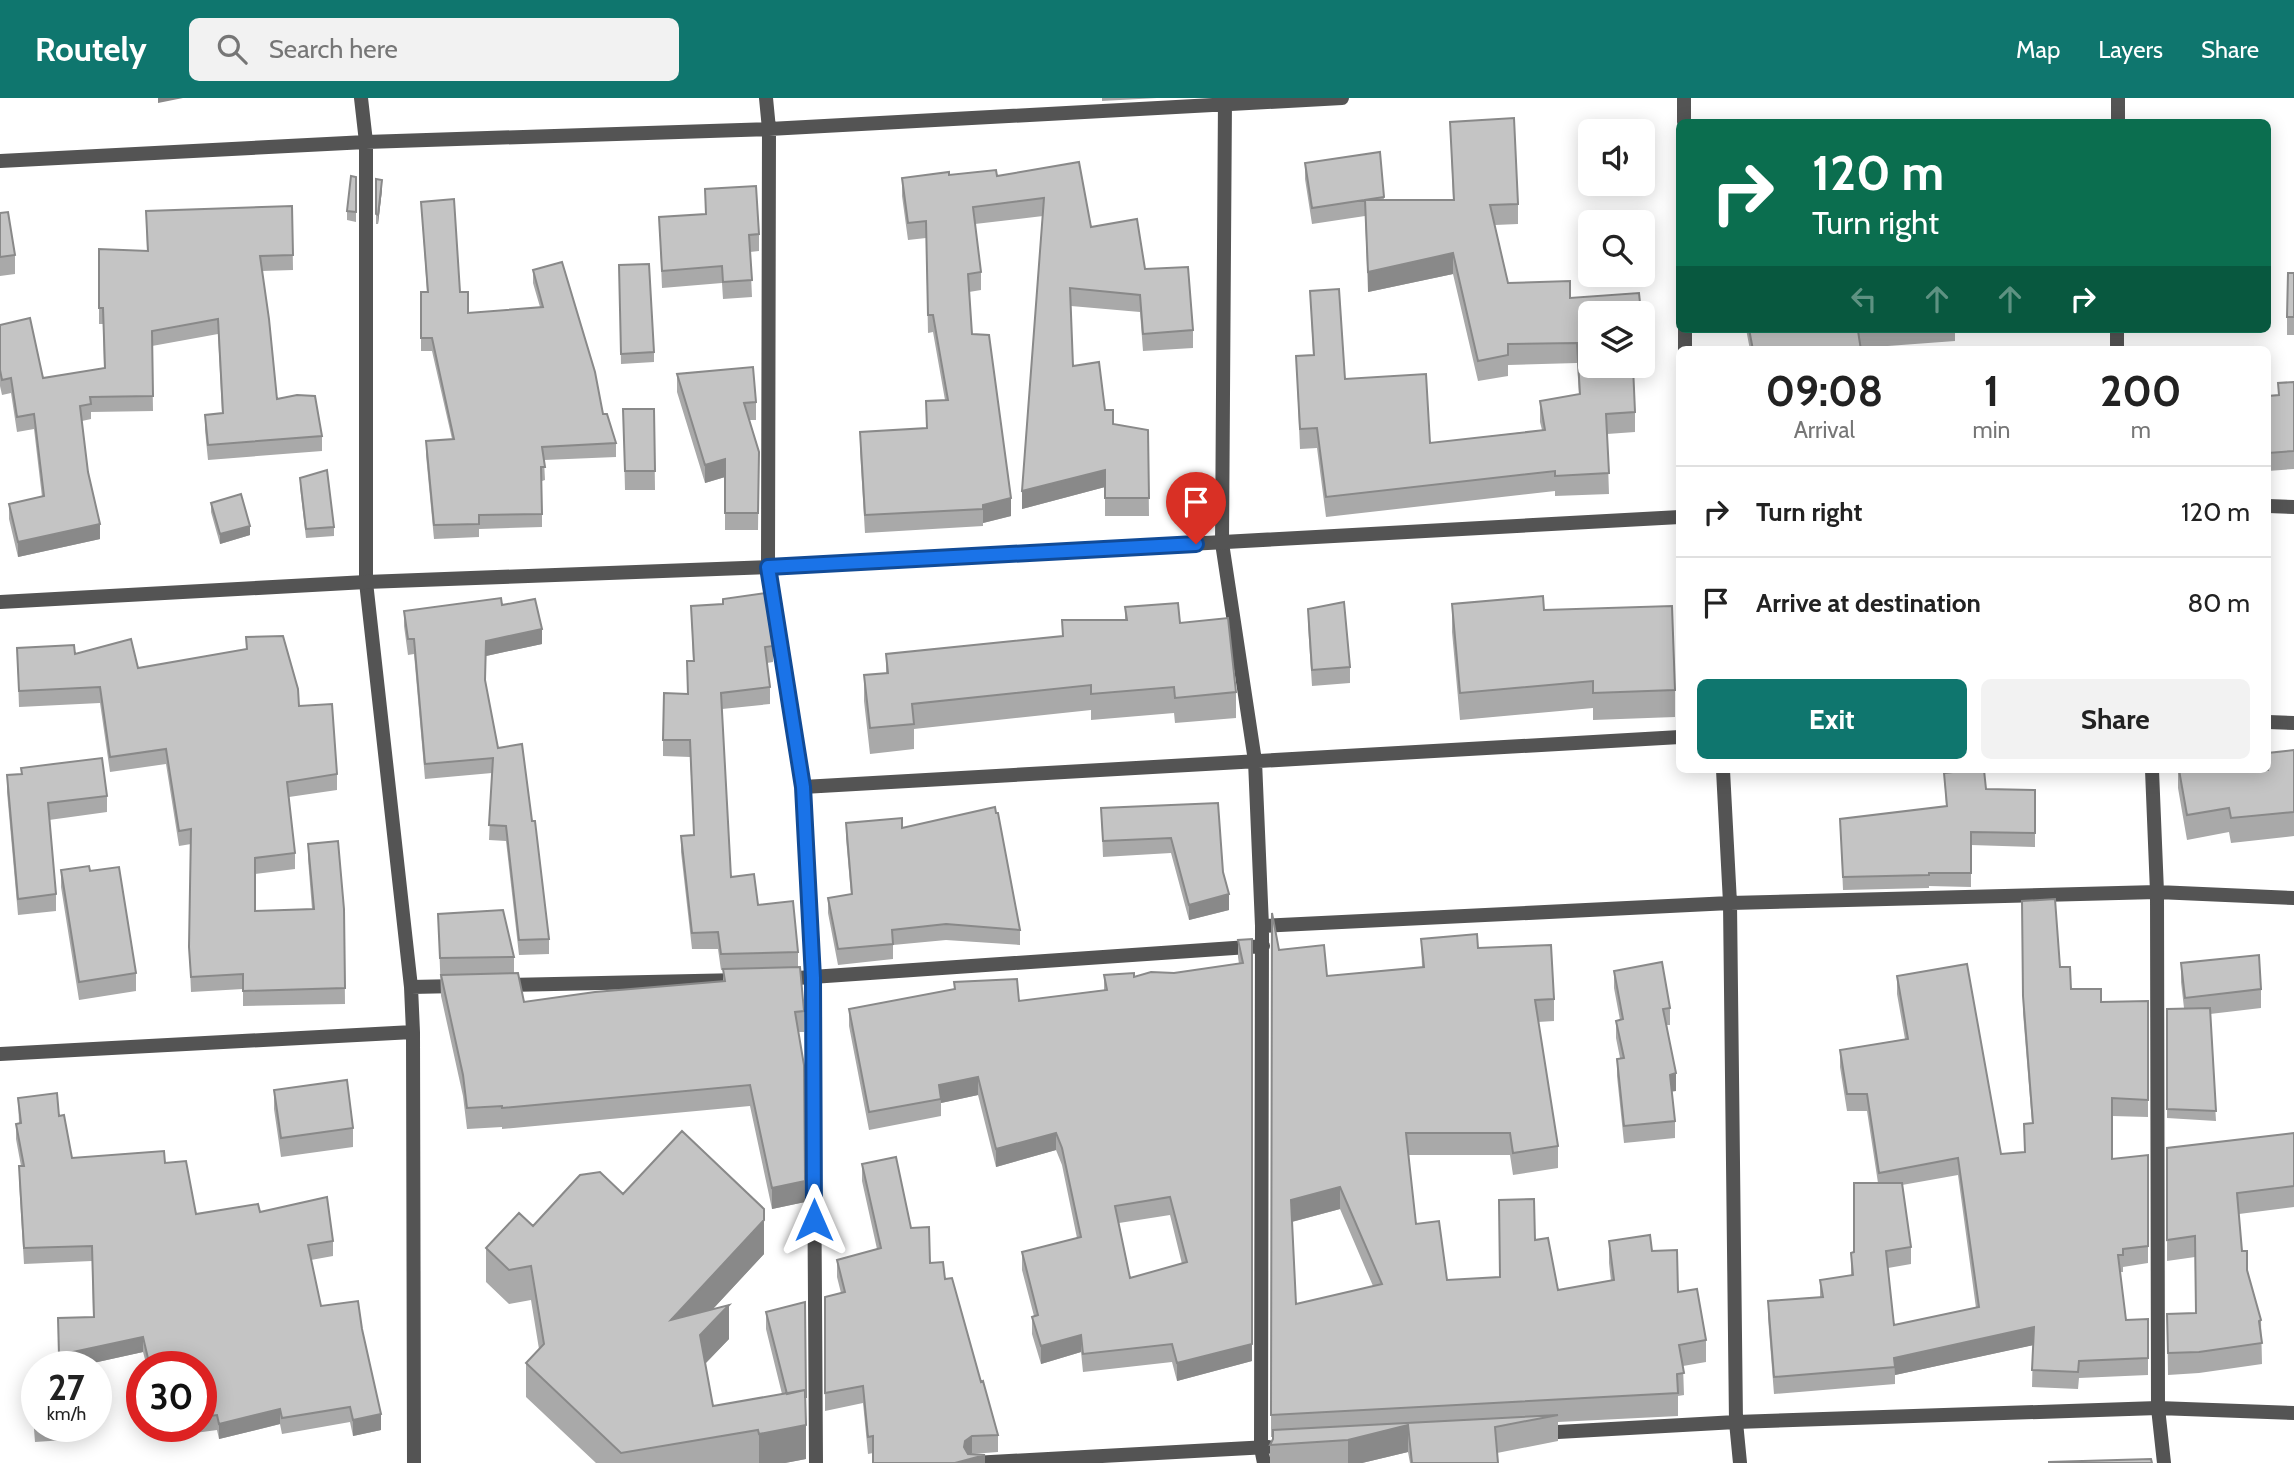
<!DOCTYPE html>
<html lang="en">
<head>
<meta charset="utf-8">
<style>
  body { margin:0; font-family:Cabin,sans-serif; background:#f2f2f2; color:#222; height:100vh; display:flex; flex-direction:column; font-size:26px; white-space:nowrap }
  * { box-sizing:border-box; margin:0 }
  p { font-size:23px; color:#767676 }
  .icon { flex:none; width:38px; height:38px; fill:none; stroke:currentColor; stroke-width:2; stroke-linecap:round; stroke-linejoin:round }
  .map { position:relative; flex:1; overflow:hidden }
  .sheet { position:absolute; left:1676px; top:248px; width:595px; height:427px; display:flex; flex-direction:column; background:#fff; border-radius:10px; box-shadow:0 4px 18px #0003 }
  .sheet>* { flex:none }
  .guide { position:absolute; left:1676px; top:21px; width:595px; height:214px; border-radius:10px; box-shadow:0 4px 18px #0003; background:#0b6e4f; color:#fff; overflow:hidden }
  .buttons { position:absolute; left:1578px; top:21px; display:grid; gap:14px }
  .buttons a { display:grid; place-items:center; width:77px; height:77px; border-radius:10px; background:#fff; box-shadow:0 4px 18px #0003; font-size:35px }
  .speed { position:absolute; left:21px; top:1253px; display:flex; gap:14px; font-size:35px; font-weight:700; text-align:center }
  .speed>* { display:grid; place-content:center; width:91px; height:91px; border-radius:50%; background:#fff; box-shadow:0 4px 18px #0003; line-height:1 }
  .speed small { font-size:18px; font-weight:400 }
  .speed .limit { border:10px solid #d22; background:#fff; color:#111 }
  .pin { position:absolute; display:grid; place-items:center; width:60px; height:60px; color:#fff; margin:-72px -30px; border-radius:50% 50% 50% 0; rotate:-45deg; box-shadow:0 0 7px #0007 }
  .pin .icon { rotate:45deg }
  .me { position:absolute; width:77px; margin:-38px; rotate:0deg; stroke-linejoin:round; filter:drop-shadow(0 0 5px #0008) }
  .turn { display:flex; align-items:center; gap:24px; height:147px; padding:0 21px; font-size:32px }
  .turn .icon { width:91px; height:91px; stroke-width:2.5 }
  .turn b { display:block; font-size:49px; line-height:60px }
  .lanes { display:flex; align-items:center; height:66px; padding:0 21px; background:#0003; justify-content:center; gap:35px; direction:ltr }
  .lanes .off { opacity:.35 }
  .eta { display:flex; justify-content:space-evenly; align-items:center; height:119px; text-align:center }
  .eta b { font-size:42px; font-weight:700; line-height:49px }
  .primary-button { display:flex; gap:14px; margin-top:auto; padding:14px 21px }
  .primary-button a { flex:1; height:80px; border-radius:10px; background:#0f766e; color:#fff; font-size:28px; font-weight:700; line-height:80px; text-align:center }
  .primary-button a+a { background:#f2f2f2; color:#222 }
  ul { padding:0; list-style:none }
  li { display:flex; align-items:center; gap:21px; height:91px; padding:0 21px; border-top:2px solid #e0e0e0 }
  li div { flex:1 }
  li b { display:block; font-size:26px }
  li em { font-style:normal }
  header { display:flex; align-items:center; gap:42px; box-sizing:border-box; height:98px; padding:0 35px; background:#0f766e; color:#fff }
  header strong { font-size:33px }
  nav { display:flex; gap:38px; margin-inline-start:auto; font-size:24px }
  .search { width:490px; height:63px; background:#f2f2f2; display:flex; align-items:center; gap:18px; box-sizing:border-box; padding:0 24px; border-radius:10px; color:#767676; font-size:26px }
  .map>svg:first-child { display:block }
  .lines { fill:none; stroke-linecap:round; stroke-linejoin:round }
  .minor { stroke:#545454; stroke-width:14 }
  .tertiary { stroke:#545454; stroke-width:14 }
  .wall { fill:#a9a9a9; fill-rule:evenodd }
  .shaded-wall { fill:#898989 }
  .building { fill:#c4c4c4; stroke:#898989; stroke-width:2; fill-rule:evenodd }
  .route-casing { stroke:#114b97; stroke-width:18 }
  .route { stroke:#1a73e8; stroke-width:12 }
</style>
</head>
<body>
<header>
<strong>Routely</strong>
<div class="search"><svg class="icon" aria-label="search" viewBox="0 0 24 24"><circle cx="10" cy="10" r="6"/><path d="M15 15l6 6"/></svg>Search here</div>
<nav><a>Map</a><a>Layers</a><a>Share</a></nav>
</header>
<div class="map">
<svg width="2294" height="1365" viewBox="0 0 2294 1365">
  <rect width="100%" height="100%" fill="#fff"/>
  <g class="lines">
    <!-- minor -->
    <path class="minor" d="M361,0L366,44V484L411,889L413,934L414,1365
      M766,0L769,31L768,469L803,689L813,880L816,1365
      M1225,0L1222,445L1255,663L1262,828L1261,1350L1264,1365
      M1684,0V24
      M2118,24V0
      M0,63L366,44L769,31L1342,0
      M1685,231V252
      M2117,252V231
      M2268,624L2294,625
      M1723,672L1730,805L1736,1324L1740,1365
      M2152,672L2157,794L2158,1310L2164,1365
      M803,689L1680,639
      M1262,828L1730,805L2157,794L2294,800
      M783,881L1263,848
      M503,887L741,882
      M411,889L458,888
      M0,956L413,934
      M1540,1335L1736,1324L2158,1310L2294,1315
      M973,1365L1268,1349"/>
    <!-- tertiary -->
    <path class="tertiary" d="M2268,408L2294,409
      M0,504L366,484L768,469L1680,419"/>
  </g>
  <!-- wall -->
  <path class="wall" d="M1102,0H1157L1102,3Z
    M1450,24L1518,106V126L1495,127L1508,185L1570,200L1591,215L1635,314V334L1607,336L1609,396L1555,398V393L1326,419L1317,350L1300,351L1296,258L1313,257L1310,193L1345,281L1430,345L1542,332L1540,324V303L1579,297L1577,265L1508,267V278L1478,283L1453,176L1368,194L1365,118L1312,126L1305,81V65L1380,54L1384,102H1453Z
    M1079,64L1091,129L1145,171L1193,232V250L1143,253L1140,214L1071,208L1073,268L1105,312L1113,326L1148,332L1149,418H1105V389L1022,411L1043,118L975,126L981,174V192L969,194L972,236L1011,418L983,425V428L865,435L860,352V334L926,330V303L945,302L933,234L928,235L926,140L908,142L902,98V80L949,77L997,78Z
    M356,79V124L347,122V113Z
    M376,81L382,92L378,126H376Z
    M705,91L759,136V153L750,154L752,199L723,201L722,185L662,190L659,119L705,116Z
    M421,104L468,215L540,209L533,185V172L603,316L616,345V359L544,362L545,382L542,383V429L479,431V439L434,441L426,357V343L452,341L432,253H421V194H427Z
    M292,108L293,172L262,173L277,301L322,338V353L208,362L205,332V317L222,315L218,236L152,248L153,313L91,314V321L82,323L88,374L100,441L18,459L9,421V406L42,399L34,331L17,334L11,295L2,297L0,288V227L43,280L104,270L103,226H99V151L147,153L146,113Z
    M0,115L15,157V176L0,178Z
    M619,167L654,254V264L621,266Z
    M2294,175V237H2287V219Z
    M1746,231H1955V243L1861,250V252H1750Z
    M677,276L756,304V322H749L759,354L758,432H725V379L705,385L677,294Z
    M2294,284V371L2268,373V298L2278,297V285Z
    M623,311H654L655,392H625Z
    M300,380L334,429V438L306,440L300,389Z
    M211,405L250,437L220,446L211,414Z
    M723,501L773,548V564L767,565L770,589V606L722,611L731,779L758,807L798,854V869L804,913V934H798L805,1104L772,1111L750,1008L502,1031V1029L467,1031L463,998L441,898L438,816L514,859V875L524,904L723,883V872H721L718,851H692L681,754V738L694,737L690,659L663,658V642L688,596L693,563L691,508L723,506Z
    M1452,506L1544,512L1675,592V619L1593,622V610L1460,622L1452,534Z
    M502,507L542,546L486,558L485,584L498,650L549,841V856L519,857L506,743L489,742L492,675L425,681L414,556L408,557L404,528V513Z
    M1125,509L1180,525L1236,594V620L1175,625L1174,615L1091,622V612L914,631V651L870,656L864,603V577L886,575V556L1062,538L1125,522Z
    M1308,511L1350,569V585L1312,588L1308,527Z
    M246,539L299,608L337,676V692L289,699L295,755V771L255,776V813L312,811L308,761V746L344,811L345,906L243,908V891L191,894L189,849L191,746L179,748L166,666L110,674L100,605L19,609L17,550L75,556L138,570L246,551Z
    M2294,652V738L2231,745L2229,734L2187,742L2178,690V672H2268Z
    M1944,675L1986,691L2035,692V749L1971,747V789L1929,788V790L1843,792L1840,721L1946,708Z
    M7,677L107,698V714L49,722L56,796V813L18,817L7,694Z
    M1218,705L1223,774L1229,812L1189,822L1171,755L1103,759L1101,710Z
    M846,725L902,730L1020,832V847L946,842L893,847V861L838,867L828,815V800L851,797L846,740Z
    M61,772L90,773L136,875V893L79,902L61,789Z
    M2022,803L2060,869L2071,891L2101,904L2148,903V1019L2112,1018V1061L2148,1057V1165L2123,1169V1174H2120L2126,1222L2148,1221V1277L2079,1280L2078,1291L2032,1289L2033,1247L1895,1277V1286L1774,1296L1768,1220V1203L1820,1199V1182L1851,1177V1155L1854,1154L1878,1085L1867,1013H1847L1840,969V952L1905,941L1897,896V878L2001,1056L2024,1054L2032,1025L2023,915ZM1958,1077L1976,1210L1894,1227L1888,1170L1911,1166V1149L1902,1087Z
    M1272,815L1279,852L1327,878L1422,869L1421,841L1478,850L1554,901V923L1538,924L1558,1048V1070L1513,1077L1510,1057H1408L1416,1126L1447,1182L1500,1179L1535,1142L1558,1192L1611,1183L1609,1165V1143L1652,1153L1678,1194L1706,1242V1264L1683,1268L1684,1297L1678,1298V1318L1558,1324V1343L1497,1355L1498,1365H1410L1408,1354L1362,1365H1270V1347L1273,1342V1339H1271ZM1340,1111L1373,1188L1296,1206L1292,1124Z
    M1252,841V1263L1177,1283L1172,1264L1083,1274L1081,1254L1041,1266L1032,1236V1219L1034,1218L1022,1172V1154L1077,1140L1062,1067L1056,1052L996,1069L978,997L941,1005V1018L869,1032L849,928V911L1019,903L1104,892V877L1134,879L1174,875L1239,866L1238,859V842ZM1170,1117L1182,1166L1130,1180L1119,1125Z
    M2181,865L2261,891V910L2210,916L2216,1023L2167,1020V911L2184,910L2181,884Z
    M1614,873L1670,910V927H1667L1676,993H1672L1675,1023V1040L1624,1045L1617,978V961L1620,960L1616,940V923L1620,922L1614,890Z
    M274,992L353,1030V1049L281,1059L274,1011Z
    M18,1000L59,1018L72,1060L165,1065L196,1116L260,1114L333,1143V1158L311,1162L321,1208L362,1231L381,1332L353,1338L350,1324L282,1336L280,1326L219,1341L217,1332L180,1337L179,1328H201V1269H147L143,1254L75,1269H59L58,1220L93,1219L92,1163L24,1166L19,1083V1068H21L16,1041V1026L19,1025Z
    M2294,1035V1109L2239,1116L2242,1153L2261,1222L2262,1266L2199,1275L2168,1277L2167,1216L2196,1215L2195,1159L2167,1163V1050Z
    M862,1066L911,1130L930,1165L945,1181L998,1337V1354L971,1356L985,1365L873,1355L868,1356L863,1305L825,1313V1199L841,1195L837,1179V1162L877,1151L862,1083Z
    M623,1096L764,1156L713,1211L729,1241L705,1266L713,1308L782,1296L766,1231V1214L805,1204L806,1361L785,1365H596L526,1299V1265L539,1251L531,1202L509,1206L486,1184V1150L533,1128Z
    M31,1273H37V1328H79V1341L35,1344L31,1292Z"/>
  <!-- shaded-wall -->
  <path class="shaded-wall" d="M158,0H183L158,5Z
    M382,82V92L378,126V117Z
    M1453,155V176L1368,194V174Z
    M725,361V379L705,385V367Z
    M1105,372V389L1022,411V393Z
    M1011,400V418L983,425V407Z
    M100,426V441L18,459V444Z
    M250,428V437L220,446V436Z
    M542,531V546L486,558V543Z
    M1229,796V812L1189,822V807Z
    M1252,841V1263L1177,1283V1265Z
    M1676,975V993L1670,994V977Z
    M978,979V997L941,1005L939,987Z
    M1056,1035V1052L996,1069V1051Z
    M805,1083V1104L772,1111V1090Z
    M1340,1089V1111L1291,1124V1102Z
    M764,1122V1156L671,1256V1222Z
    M729,1207V1241L700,1271V1237Z
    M2034,1229V1247L1895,1277L1894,1260Z
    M1081,1237V1254L1041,1266V1248Z
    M143,1239V1254L75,1269H59V1257Z
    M280,1311V1326L219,1341V1326Z
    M381,1316V1332L353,1338V1322Z
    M806,1327V1361L785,1365H759V1336Z
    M1408,1327V1354L1362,1365H1348V1342Z
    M972,1338V1355L965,1360L985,1357V1365H955L964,1349L965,1343Z"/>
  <!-- building -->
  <path class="building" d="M1514,20L1518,106L1490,107L1508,185L1570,183V200L1639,195L1641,215H1591V268H1633L1635,314L1606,316L1609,375L1555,378V373L1326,399L1317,330L1300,331L1296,258L1314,257L1310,193L1339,191L1345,281L1426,276L1430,345L1545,332L1540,303L1580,296L1577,245L1508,246V257L1478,263L1453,155L1368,174L1365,102H1454L1450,24Z
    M1380,54L1384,99L1312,110L1305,65Z
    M1079,64L1091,129L1137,121L1145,171L1188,169L1193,232L1143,236L1140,197L1070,190L1073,268L1099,264L1105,312H1113V326L1148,332L1149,400H1105V372L1022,393L1044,100L973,109L981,174L968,176L972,236L989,237L1011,400L983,407V411L865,417L860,334L927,330L926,303L948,302L933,217H928L926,123L908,125L902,80L949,74V77L996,72L997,78Z
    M351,78L356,79V114L347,113Z
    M376,81L382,82L378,117L376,116Z
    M756,88L759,136L749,137L752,182L723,184L722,168L662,173L659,119L706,116L705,91Z
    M454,101L460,194H468V215L543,209L533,172L562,164L595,274L603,316H607L616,345L542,349L545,369H541L542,416L479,417V426L434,427L426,343L454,341L432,240H421V194H428L421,104Z
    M292,108L293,157L260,158L269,221L277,301L297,297L315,298L322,338L208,347L205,317L223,315L218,221L152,233L153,298L90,299L91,306L80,308L88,374L100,426L18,444L9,406L44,398L34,316L17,319L11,280L2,282L0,272V227L30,220L43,280L105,270L103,210H99V151L148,153L146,113Z
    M8,114L15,157L0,159V115Z
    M649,166L654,254L621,256L619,167Z
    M2288,175H2294V219H2287Z
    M1749,231H1891L1858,233L1861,252H1753Z
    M753,269L756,304L744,305L759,354L758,415H725V361L705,367L677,276Z
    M2294,284V353L2268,355V298L2279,297L2278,285Z
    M623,311H654L655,373H625Z
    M327,372L334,429L306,431L300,380Z
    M241,396L250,428L220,436L211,405Z
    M765,495L773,548L765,549L770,589L721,595L731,779L754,776L758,807L793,803L798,854L721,856L718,834L692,835L681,738L694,737L690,642H663L664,595L688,596L687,563H694L691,508L723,506V501Z
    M1543,498L1544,512L1672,508L1675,592L1593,595V583L1460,595L1452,506Z
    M501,500L502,507L535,501L542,531L486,543L485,582L498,650L522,646L532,723H535L549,841L519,842L506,728L489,727L493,660L425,666L414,541H408L404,513Z
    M1344,504L1350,569L1312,572L1308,511Z
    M1178,505L1180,525L1228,520L1236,594L1175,600L1174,589L1091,596V587L912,606L914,626L870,630L864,577L888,575L886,556L1063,538L1062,522H1127L1125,509Z
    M283,538L298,591L299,608L332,606L337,676L287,684L295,755L255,760V813L314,811L308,746L338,743L344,811L345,890L243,893V876L191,879L189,849L191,731L179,733L166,651L110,659L100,589L19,593L17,550L74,547L75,556L131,541L138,570L247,551L246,539Z
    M2294,652V714L2231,720L2229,710L2187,717L2179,672H2268V655Z
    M102,660L107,698L48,705L56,796L18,801L7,677L22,676L21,670Z
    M1971,672H1984L1986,691L2035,692V735L1971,734V775H1929V777L1843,779L1840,721L1947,708L1944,675Z
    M1218,705L1223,774L1229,796L1189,807L1171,740L1103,743L1101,710Z
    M995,709L996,715H998L1020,832L946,826L892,832L893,846L838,851L828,800L852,796L846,725L902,720V730Z
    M89,768L90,773L119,769L136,875L79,884L61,772Z
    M2055,801L2060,869H2070L2071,891H2101V904L2148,903V1002L2112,1000V1061L2148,1057V1148L2123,1151V1157H2118L2126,1222L2148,1221V1260L2079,1263L2078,1274L2032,1272L2034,1229L1894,1260L1895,1269L1774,1279L1768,1203L1823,1199L1820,1182L1853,1177L1851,1155L1854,1154V1085H1902L1911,1149L1886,1153L1894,1227L1979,1209L1958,1060L1879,1075L1867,996H1847L1840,952L1908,941L1897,878L1967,866L2001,1056L2025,1054L2024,1026L2033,1025L2023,898L2022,803Z
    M503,812L514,859L440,860L438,816Z
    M1272,815L1279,852L1324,847L1327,878L1424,869L1421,841L1477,836L1478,850L1551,847L1554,901L1535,902L1558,1048L1513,1055L1510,1035H1406L1416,1126L1439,1123L1447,1182L1500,1179L1499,1102L1534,1101L1535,1142L1548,1140L1558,1192L1614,1182L1609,1143L1650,1137L1652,1153L1677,1152L1678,1194L1697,1191L1706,1242L1679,1247L1684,1275L1677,1276L1678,1295L1271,1317ZM1340,1089L1382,1186L1296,1206L1291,1102Z
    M1252,841V1246L1177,1265L1172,1246L1083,1256L1081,1237L1041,1248L1032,1219L1038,1217L1022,1154L1081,1139L1062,1050L1056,1035L996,1051L978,979L939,987L941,1001L869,1014L849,911L955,891L954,884L1017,881L1019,903L1107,892L1104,877L1134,875V879L1151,874L1174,875L1243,865L1238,842ZM1170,1099L1187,1164L1130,1180L1115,1108Z
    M2259,857L2261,891L2185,900L2181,865Z
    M1662,864L1670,910L1663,911L1676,975L1670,977L1675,1023L1624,1028L1617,961L1624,960L1616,923L1623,921L1614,873Z
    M800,869L804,913L795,914L804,967L805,1083L772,1090L750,987L502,1010V1008L467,1010L463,977L441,877L518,875L524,904L595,894L725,883L723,871Z
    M2210,910L2216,1013L2167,1011V911Z
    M347,982L353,1030L281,1040L274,992Z
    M57,995L59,1018L64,1017L72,1060L164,1053L165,1065L186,1063L196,1116L258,1106L260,1114L327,1099L333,1143L308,1147L321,1208L358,1203L362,1231L381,1316L353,1322L350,1309L282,1320L280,1311L219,1326L217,1317L201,1319V1269H150L143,1239L59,1257L58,1220L94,1219L92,1148L24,1150L19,1068H24L16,1026L21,1025L18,1000Z
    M682,1033L764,1111V1122L671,1222L729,1207L700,1237L713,1308L805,1292L806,1327L759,1336L758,1332L621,1355L526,1265L544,1246L531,1168L509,1172L486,1150L519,1115L533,1128L580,1077L600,1074L623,1096Z
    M2294,1035V1088L2237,1095L2242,1153H2247V1172L2261,1222L2259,1223L2262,1245L2199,1254L2168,1255L2167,1216L2196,1215L2195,1138L2167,1142V1050Z
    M896,1059L911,1130L929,1129L930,1165L943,1164L945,1181L952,1180L981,1284L983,1283L998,1337L972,1338L965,1343L964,1349L968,1356L985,1357L955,1365H873V1338L868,1339L863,1288L825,1295V1199L845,1194L837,1162L881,1150L862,1066Z
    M805,1204L806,1299H805V1292L787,1296L766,1214Z
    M31,1273H37V1325H35Z
    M1558,1317L1495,1329L1498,1365H1412L1408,1327L1348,1342L1270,1347L1273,1341V1332Z
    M2151,1361L2152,1365H2049V1364Z"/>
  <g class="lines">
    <defs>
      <path id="route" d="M814,1122L813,880L803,689L768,469L1196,446"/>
    </defs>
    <!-- route casing -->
    <use href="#route" class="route-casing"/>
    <!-- route -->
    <use href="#route" class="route"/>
  </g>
</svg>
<div class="buttons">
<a><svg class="icon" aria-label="sound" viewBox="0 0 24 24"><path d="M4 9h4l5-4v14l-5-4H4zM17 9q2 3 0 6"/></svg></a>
<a><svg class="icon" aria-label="search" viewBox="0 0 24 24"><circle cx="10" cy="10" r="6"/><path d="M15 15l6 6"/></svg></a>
<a><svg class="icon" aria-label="layers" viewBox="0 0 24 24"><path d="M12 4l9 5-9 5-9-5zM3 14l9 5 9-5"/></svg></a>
</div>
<div class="speed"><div>27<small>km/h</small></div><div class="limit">30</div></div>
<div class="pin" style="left:1196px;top:446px;background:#d93025"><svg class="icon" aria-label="arrive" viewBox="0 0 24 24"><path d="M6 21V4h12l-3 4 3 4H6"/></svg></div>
<svg class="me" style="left:814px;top:1122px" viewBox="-20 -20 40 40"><path d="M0-17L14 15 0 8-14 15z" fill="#1a73e8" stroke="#fff" stroke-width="4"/></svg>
<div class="guide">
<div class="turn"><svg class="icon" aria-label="right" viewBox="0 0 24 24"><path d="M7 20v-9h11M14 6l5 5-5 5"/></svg><div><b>120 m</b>Turn right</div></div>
<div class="lanes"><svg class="icon off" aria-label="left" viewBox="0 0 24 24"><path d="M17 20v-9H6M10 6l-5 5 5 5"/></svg><svg class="icon off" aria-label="ahead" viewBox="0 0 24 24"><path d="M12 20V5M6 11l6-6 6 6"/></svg><svg class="icon off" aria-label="ahead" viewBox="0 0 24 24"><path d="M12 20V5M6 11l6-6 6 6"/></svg><svg class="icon" aria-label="right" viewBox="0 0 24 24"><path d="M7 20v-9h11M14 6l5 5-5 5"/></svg></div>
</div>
<section class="sheet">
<div class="eta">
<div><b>09:08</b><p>Arrival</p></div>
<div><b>1</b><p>min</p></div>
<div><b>200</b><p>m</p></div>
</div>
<ul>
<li><svg class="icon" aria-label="right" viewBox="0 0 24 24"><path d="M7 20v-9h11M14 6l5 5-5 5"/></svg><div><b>Turn right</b></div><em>120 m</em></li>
<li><svg class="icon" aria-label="arrive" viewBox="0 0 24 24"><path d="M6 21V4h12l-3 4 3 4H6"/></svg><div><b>Arrive at destination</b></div><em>80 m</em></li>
</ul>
<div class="primary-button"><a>Exit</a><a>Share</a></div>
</section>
</div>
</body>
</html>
